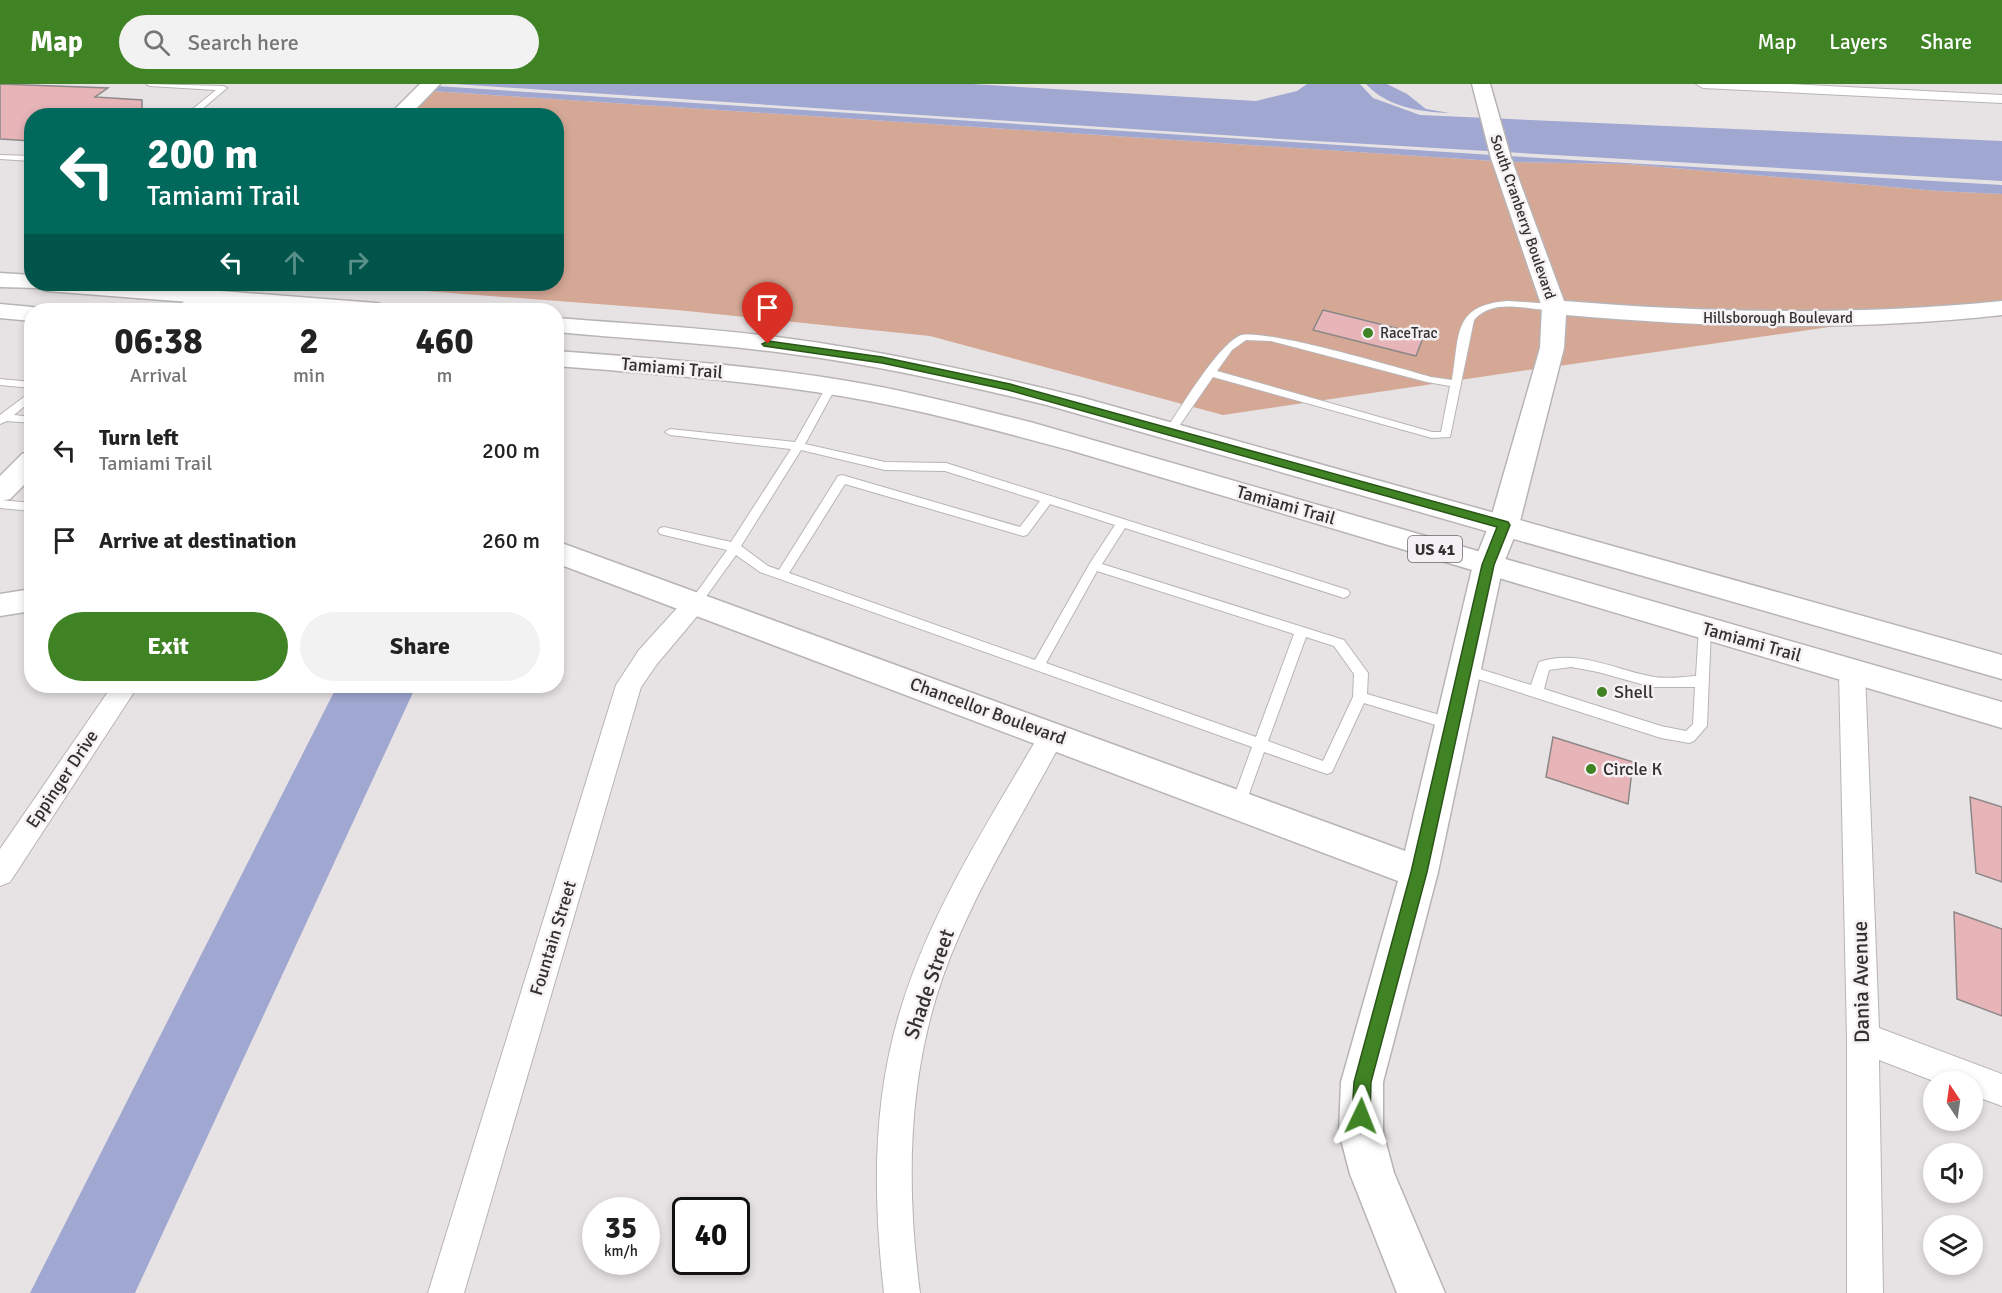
<!DOCTYPE html>
<html lang="en">
<head>
<meta charset="utf-8">
<style>
  body { margin:0; font-family:Signika,sans-serif; background:#f2f2f2; color:#222; height:100vh; display:flex; flex-direction:column; font-size:22px; white-space:nowrap }
  * { box-sizing:border-box; margin:0 }
  p { font-size:20px; color:#767676 }
  .icon { flex:none; width:33px; height:33px; fill:none; stroke:currentColor; stroke-width:2; stroke-linecap:round; stroke-linejoin:round }
  .map { position:relative; flex:1; overflow:hidden }
  .sheet { position:absolute; left:24px; top:219px; width:540px; height:390px; display:flex; flex-direction:column; background:#fff; border-radius:24px; box-shadow:0 3px 9px #0003 }
  .sheet>* { flex:none }
  .guide { position:absolute; left:24px; top:24px; width:540px; height:183px; border-radius:24px; box-shadow:0 3px 9px #0003; background:#00695c; color:#fff; overflow:hidden }
  .needle { width:39px; rotate:347deg }
  .fabs { position:absolute; left:1923px; top:987px; display:grid; gap:12px }
  .fabs a { display:grid; place-items:center; width:60px; height:60px; border-radius:50%; background:#fff; box-shadow:0 3px 9px #0003; font-size:30px }
  .speed { position:absolute; left:582px; top:1113px; display:flex; gap:12px; font-size:30px; font-weight:700; text-align:center }
  .speed>* { display:grid; place-content:center; width:78px; height:78px; border-radius:50%; background:#fff; box-shadow:0 3px 9px #0003; line-height:1 }
  .speed small { font-size:15px; font-weight:400 }
  .speed .limit { border:3px solid #111; border-radius:9px; background:#fff; color:#111 }
  .pin { position:absolute; display:grid; place-items:center; width:51px; height:51px; color:#fff; margin:-62px -26px; border-radius:50% 50% 50% 0; rotate:-45deg; box-shadow:0 0 6px #0007 }
  .pin .icon { rotate:45deg }
  .me { position:absolute; width:66px; margin:-33px; rotate:2deg; stroke-linejoin:round; filter:drop-shadow(0 0 4px #0008) }
  .turn { display:flex; align-items:center; gap:21px; height:126px; padding:0 24px; font-size:27px }
  .turn .icon { width:78px; height:78px; stroke-width:2.5 }
  .turn b { display:block; font-size:42px; line-height:51px }
  .lanes { display:flex; align-items:center; height:57px; padding:0 24px; background:#0003; justify-content:center; gap:30px; direction:ltr }
  .lanes .off { opacity:.35 }
  .eta { display:flex; justify-content:space-evenly; align-items:center; height:102px; text-align:center }
  .eta b { font-size:36px; font-weight:700; line-height:42px }
  .button { display:flex; gap:12px; margin-top:auto; padding:12px 24px }
  .button a { flex:1; height:69px; border-radius:36px; background:#408325; color:#fff; font-size:24px; font-weight:700; line-height:69px; text-align:center }
  .button a+a { background:#f2f2f2; color:#222 }
  ul { padding:0; list-style:none }
  li { display:flex; align-items:center; gap:18px; height:90px; padding:0 24px }
  li div { flex:1 }
  li b { display:block; font-size:22px }
  li em { font-style:normal }
  header { display:flex; align-items:center; gap:36px; box-sizing:border-box; height:84px; padding:0 30px; background:#408325; color:#fff }
  header strong { font-size:28px }
  nav { display:flex; gap:33px; margin-inline-start:auto; font-size:21px }
  .search { width:420px; height:54px; background:#f2f2f2; display:flex; align-items:center; gap:15px; box-sizing:border-box; padding:0 21px; border-radius:33px; color:#767676; font-size:22px }
  .map>svg:first-child { display:block }
  .green { fill:#d5a895 }
  .water { fill:#a0a7d0 }
  .building { fill:#e7b4b8; stroke:#8c8888; stroke-width:1.5 }
  .lines { fill:none; stroke-linecap:round; stroke-linejoin:round }
  .service-casing { stroke:#b8b4b6; stroke-width:2 }
  .minor-casing { stroke:#b8b4b6; stroke-width:2 }
  .tertiary-casing { stroke:#b8b4b6; stroke-width:3 }
  .primary-casing { stroke:#b8b4b6; stroke-width:3 }
  .service { fill:#fff; fill-rule:evenodd }
  .minor { fill:#fff; fill-rule:evenodd }
  .tertiary { fill:#fff; fill-rule:evenodd }
  .primary { fill:#fff; fill-rule:evenodd }
  .route { fill:#408325; stroke:#2a5518; stroke-width:1.5 }
  .poi-dot { fill:#408325; stroke:#f4f0f3; stroke-width:2 }
  .labels { text-anchor:middle; stroke-width:5; stroke-linejoin:round; paint-order:stroke }
  .far-street-label { font-size:15px; fill:#323031; stroke:#f4f0f3 }
  .far-poi-label { font-size:15px; fill:#323031; stroke:#f4f0f3; text-anchor:start }
  .shield { fill:#f4f0f3; stroke:#6c6a6b; stroke-width:1.5 }
  .shield-label { font-size:16px; font-weight:bold; fill:#323031 }
  .street-label { font-size:18px; fill:#323031; stroke:#f4f0f3 }
  .poi-label { font-size:18px; fill:#323031; stroke:#f4f0f3; text-anchor:start }
  .near-street-label { font-size:21px; fill:#323031; stroke:#f4f0f3 }
</style>
</head>
<body>
<header>
<strong>Map</strong>
<div class="search"><svg class="icon" aria-label="search" viewBox="0 0 24 24"><circle cx="10" cy="10" r="6"/><path d="M15 15l6 6"/></svg>Search here</div>
<nav><a>Map</a><a>Layers</a><a>Share</a></nav>
</header>
<div class="map">
<svg width="2002" height="1209" viewBox="0 0 2002 1209">
  <rect width="100%" height="100%" fill="#e7e3e5"/>
  <!-- green -->
  <path class="green" d="M431,7L1494,77L1544,221L1542,261L1535,285L1223,331L930,252L677,226L333,200H556V32L405,31Z
    M1510,78L1627,80L1938,107L2002,110V217L1860,229H1750L1562,218Z
    M1564,229L1843,241L1559,282Z"/>
  <!-- water -->
  <path class="water" d="M454,0H972L1256,17L1297,7L1307,0H1360L1373,14L1420,31L2002,57V97L1298,56Z
    M1366,0H1387L1407,10L1426,25L1450,29C1420,28 1387,23 1366,0Z
    M436,2L1492,71L1494,77L431,7Z
    M1508,72L2002,101V110L1938,107L1627,80L1510,78Z
    M337,602H416L135,1209H30Z"/>
  <!-- building -->
  <path class="building" d="M0,0L108,4L95,13L142,16V32H32V57L0,55Z
    M1323,226L1424,251L1416,272L1313,246Z
    M1553,653L1633,678L1628,720L1546,693Z
    M1970,713L2002,723V798L1976,789Z
    M1954,828L2002,845V932L1957,915Z"/>
  <g class="lines">
    <defs>
      <path id="service" d="M146,0L223,2L227,4L194,32H184L216,6L150,2Z
        M0,71L32,72V77L0,75Z
        M1508,217L1554,220L1559,223C1543,234 1498,208 1474,236L1450,353L1432,354L1213,293L1175,348H1167L1166,346C1181,323 1216,264 1239,252C1258,242 1402,285 1431,293L1452,296C1460,251 1452,221 1508,217ZM1246,256L1271,257L1427,298L1450,302L1441,348H1432L1217,287L1232,266Z
        M0,295L32,298V304L0,301Z
        M831,300L836,303L805,360L885,378L946,379L1348,506L1350,509L1348,512L1344,514L1125,444L1102,480L1344,556L1368,589L1367,610L1457,636L1459,640L1457,644L1452,646L1364,619L1332,688L1327,690L1264,668L1245,721L1243,725L1238,727L1233,725L1231,721L1252,663L760,488L736,471L700,521H692L690,518L692,515L727,466L660,450L658,447L660,444L664,443L731,458L791,365L670,351L665,348L670,345L795,358L826,303ZM801,366L885,386L945,387L1040,417L1020,443L842,391L838,392L779,486L768,482L741,462ZM845,400L1023,452L1027,451L1050,420L1115,441L1090,479L1035,576L789,489ZM1097,487L1294,550L1256,653L1046,579ZM1306,553L1334,562L1354,590L1353,613L1323,677L1268,657Z
        M32,307V316L14,331L32,333V339L7,337L0,340V331Z
        M0,416L32,419V427L0,424Z
        M1705,539L1711,544L1707,642L1694,657L1689,659L1661,654L1459,589L1457,585L1464,580L1531,601L1539,578C1580,565 1614,586 1654,593C1668,595 1682,593 1696,592L1699,544ZM1571,583L1598,588L1652,603H1695L1693,640L1686,647L1661,642L1544,605L1549,586Z"/>
      <path id="minor" d="M1696,0H1789L2002,11V19L1703,4Z
        M696,509L704,512L708,518L704,524L657,580L641,603L464,1209H428L616,601L639,566L688,512Z
        M1852,577L1861,580L1865,587L1879,944L2002,990V1022L1972,1011V998H1936L1879,976L1883,1209H1847V954L1839,587L1843,580Z
        M112,602H138L10,798L0,802V765Z
        M1052,640L1061,644L1065,651C1030,718 989,783 959,852C908,966 904,1087 920,1209H884C873,1113 872,1017 901,924C932,823 991,734 1043,644Z"/>
      <path id="tertiary" d="M420,0H440L409,32H388Z
        M1472,0H1490L1511,74L1564,217C1710,229 1855,232 2002,217V231C1856,247 1712,244 1566,231L1564,264L1519,441L1503,481L1438,788L1383,998V1048L1394,1089L1445,1209H1397L1350,1090L1339,1048L1341,998L1398,797L556,479V457L1405,767L1473,481L1489,441L1540,264L1542,223L1491,74Z
        M202,200H227L200,226H175Z
        M32,367V393L10,415L0,417V392L22,370Z
        M32,505V527L0,532V510Z"/>
      <path id="primary" d="M0,189L32,191V200H130L376,219L384,221L388,226H292L47,207L38,204L0,203Z
        M0,220L32,223L42,226H32V237L0,234Z
        M556,234C632,240 709,244 784,254C884,267 982,289 1080,313L2002,571V595L1047,321C960,300 873,280 784,269C708,259 632,255 556,248Z
        M556,267C661,275 766,282 870,301C924,311 977,325 1030,338L2002,618V644L1073,367C1006,349 938,330 869,317C766,298 661,290 556,282Z"/>
    </defs>
    <!-- service casing -->
    <use href="#service" class="service-casing"/>
    <!-- minor casing -->
    <use href="#minor" class="minor-casing"/>
    <!-- tertiary casing -->
    <use href="#tertiary" class="tertiary-casing"/>
    <!-- primary casing -->
    <use href="#primary" class="primary-casing"/>
    <!-- service -->
    <use href="#service" class="service"/>
    <!-- minor -->
    <use href="#minor" class="minor"/>
    <!-- tertiary -->
    <use href="#tertiary" class="tertiary"/>
    <!-- primary -->
    <use href="#primary" class="primary"/>
  </g>
  <!-- route -->
  <path class="route" d="M768,257L882,273L1010,300L1508,438L1510,441L1494,481L1427,788L1371,998L1370,1032L1368,1038L1361,1041L1355,1038L1352,1032L1354,998L1411,788L1482,481L1497,443L1008,306L882,279L764,262L762,260Z"/>
  <!-- markers -->
  <g class="poi-dot">
    <circle cx="1368" cy="249" r="6"/>
    <circle cx="1602" cy="608" r="6"/>
    <circle cx="1591" cy="685" r="6"/>
  </g>
  <g class="labels">
    <!-- far-street labels -->
    <g class="far-street-label">
      <text transform="translate(1523 133) rotate(71)" y="5">South Cranberry Boulevard</text>
      <text x="1778" y="239">Hillsborough Boulevard</text>
    </g>
    <!-- far-poi labels -->
    <g class="far-poi-label">
      <text x="1380" y="254">RaceTrac</text>
    </g>
    <!-- shield labels -->
    <rect class="shield" x="1408" y="452" width="54" height="26" rx="4.5"/>
    <g class="shield-label">
      <text x="1435" y="471">US 41</text>
    </g>
    <!-- street labels -->
    <g class="street-label">
      <text transform="translate(672 284) rotate(5)" y="6">Tamiami Trail</text>
      <text transform="translate(1286 421) rotate(16)" y="6">Tamiami Trail</text>
      <text transform="translate(1752 558) rotate(16)" y="6">Tamiami Trail</text>
      <text transform="translate(988 627) rotate(20)" y="6">Chancellor Boulevard</text>
      <text transform="translate(62 695) rotate(-56)" y="6">Eppinger Drive</text>
      <text transform="translate(553 854) rotate(-73)" y="6">Fountain Street</text>
    </g>
    <!-- poi labels -->
    <g class="poi-label">
      <text x="1614" y="614">Shell</text>
      <text x="1603" y="691">Circle K</text>
    </g>
    <!-- near-street labels -->
    <g class="near-street-label">
      <text transform="translate(1861 898) rotate(-91)" y="7">Dania Avenue</text>
      <text transform="translate(929 900) rotate(-71)" y="7">Shade Street</text>
    </g>
  </g>
</svg>
<div class="fabs">
<a><svg class="needle" viewBox="-14 -14 28 28"><path d="M0-13l5 13h-10z" fill="#e53935"/><path d="M0 13l5-13h-10z" fill="#767676"/></svg></a>
<a><svg class="icon" aria-label="sound" viewBox="0 0 24 24"><path d="M4 9h4l5-4v14l-5-4H4zM17 9q2 3 0 6"/></svg></a>
<a><svg class="icon" aria-label="layers" viewBox="0 0 24 24"><path d="M12 4l9 5-9 5-9-5zM3 14l9 5 9-5"/></svg></a>
</div>
<div class="speed"><div>35<small>km/h</small></div><div class="limit">40</div></div>
<div class="pin" style="left:768px;top:260px;background:#d93025"><svg class="icon" aria-label="arrive" viewBox="0 0 24 24"><path d="M6 21V4h12l-3 4 3 4H6"/></svg></div>
<svg class="me" style="left:1361px;top:1032px" viewBox="-20 -20 40 40"><path d="M0-17L14 15 0 8-14 15z" fill="#408325" stroke="#fff" stroke-width="4"/></svg>
<div class="guide">
<div class="turn"><svg class="icon" aria-label="left" viewBox="0 0 24 24"><path d="M17 20v-9H6M10 6l-5 5 5 5"/></svg><div><b>200 m</b>Tamiami Trail</div></div>
<div class="lanes"><svg class="icon" aria-label="left" viewBox="0 0 24 24"><path d="M17 20v-9H6M10 6l-5 5 5 5"/></svg><svg class="icon off" aria-label="ahead" viewBox="0 0 24 24"><path d="M12 20V5M6 11l6-6 6 6"/></svg><svg class="icon off" aria-label="right" viewBox="0 0 24 24"><path d="M7 20v-9h11M14 6l5 5-5 5"/></svg></div>
</div>
<section class="sheet">
<div class="eta">
<div><b>06:38</b><p>Arrival</p></div>
<div><b>2</b><p>min</p></div>
<div><b>460</b><p>m</p></div>
</div>
<ul>
<li><svg class="icon" aria-label="left" viewBox="0 0 24 24"><path d="M17 20v-9H6M10 6l-5 5 5 5"/></svg><div><b>Turn left</b><p>Tamiami Trail</p></div><em>200 m</em></li>
<li><svg class="icon" aria-label="arrive" viewBox="0 0 24 24"><path d="M6 21V4h12l-3 4 3 4H6"/></svg><div><b>Arrive at destination</b></div><em>260 m</em></li>
</ul>
<div class="button"><a>Exit</a><a>Share</a></div>
</section>
</div>
</body>
</html>
